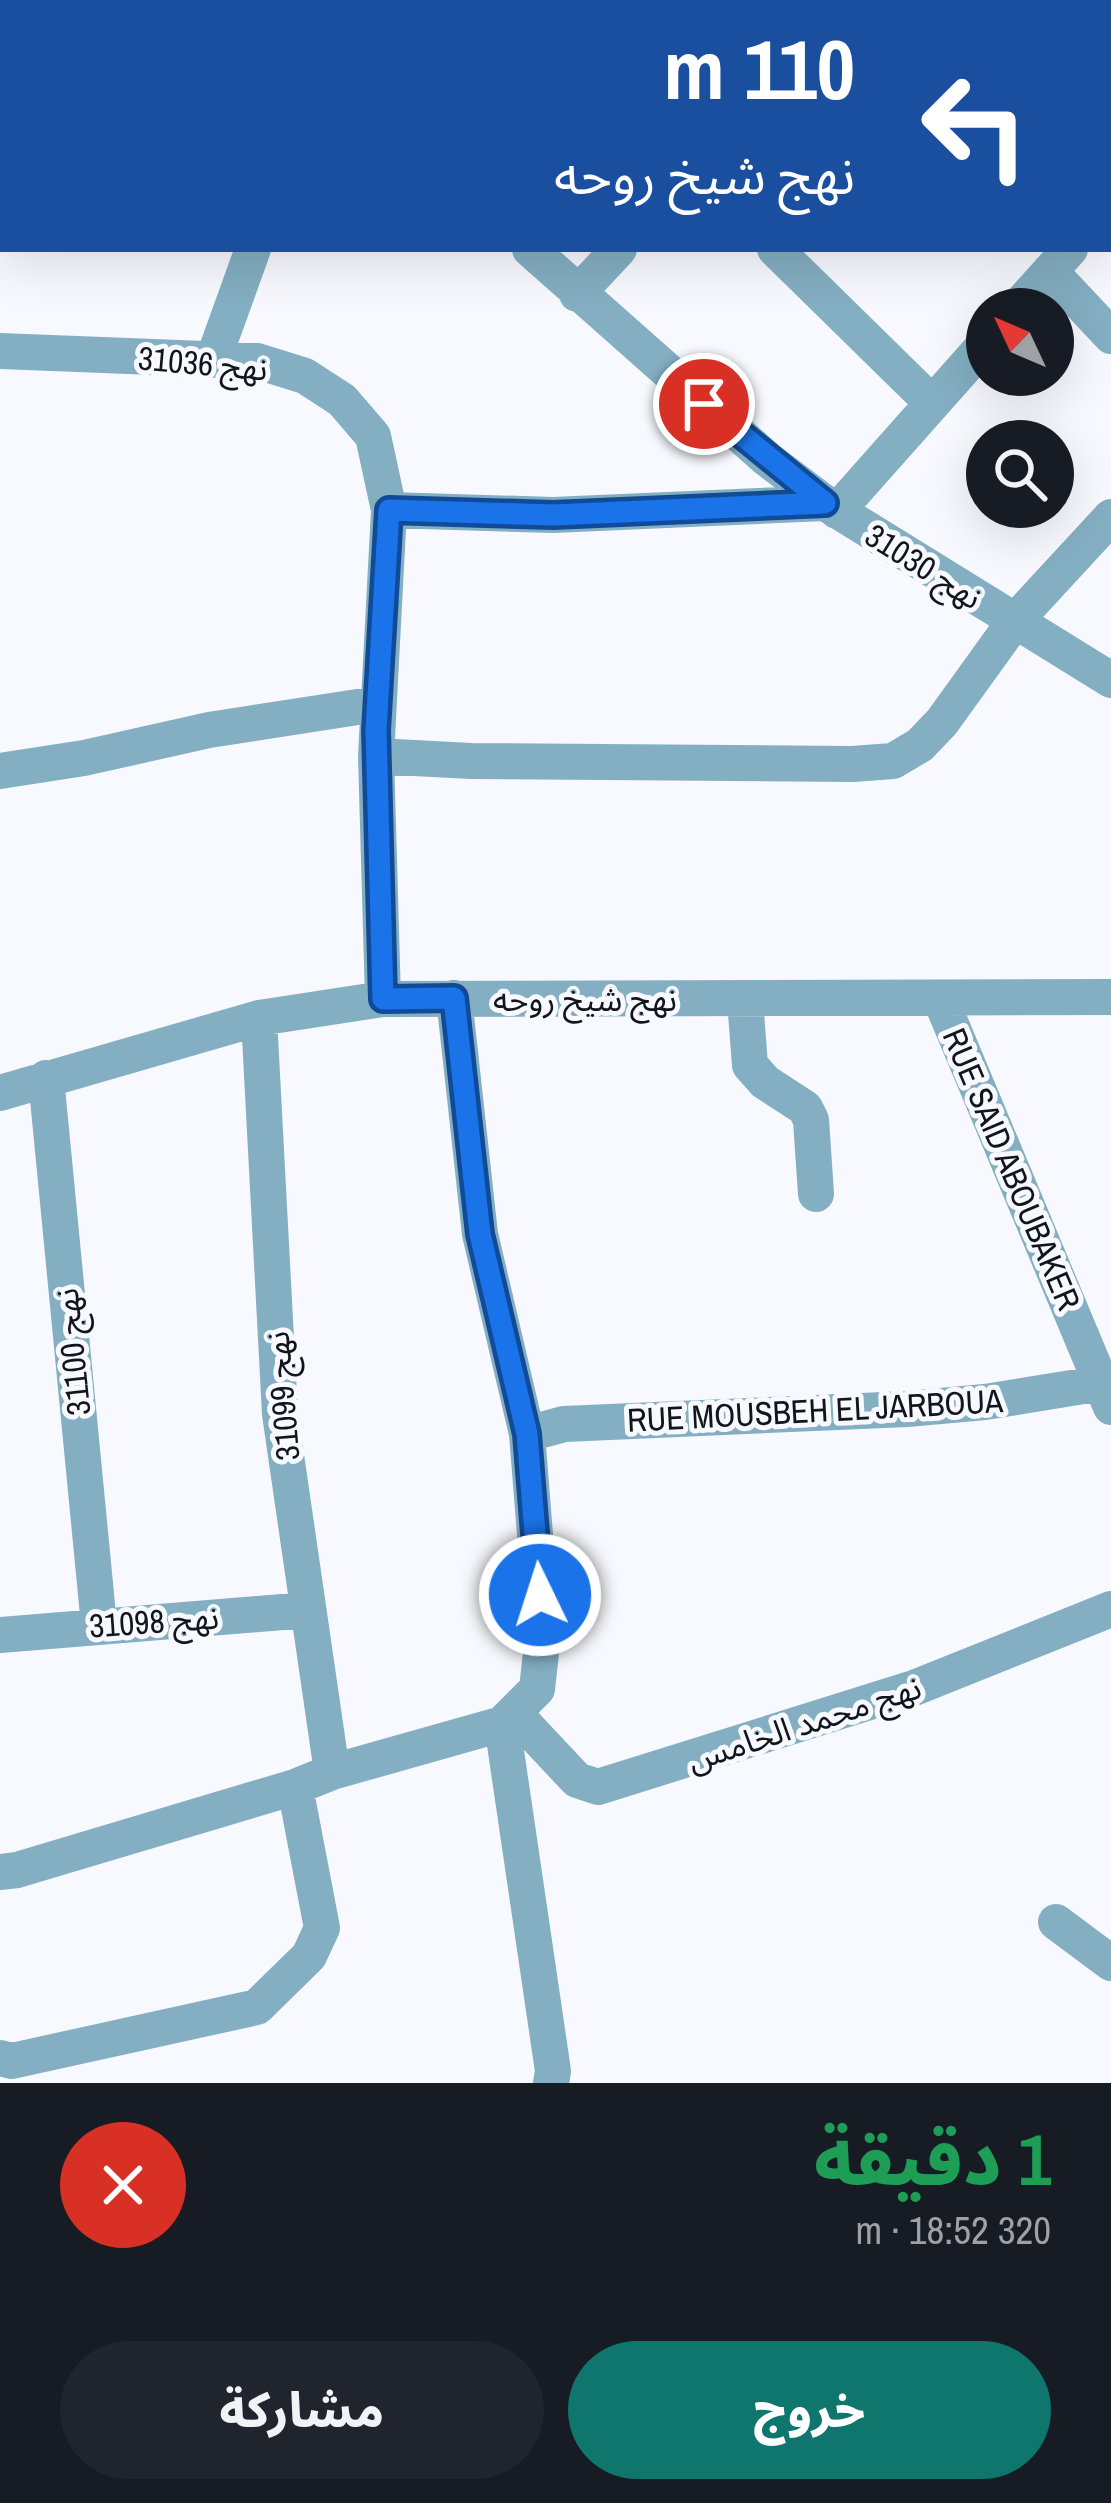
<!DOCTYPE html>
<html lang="ar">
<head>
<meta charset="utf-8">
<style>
  body { margin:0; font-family:"Archivo Narrow","Noto Sans Arabic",sans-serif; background:#20242c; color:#f1f3f6; direction:rtl; height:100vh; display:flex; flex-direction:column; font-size:45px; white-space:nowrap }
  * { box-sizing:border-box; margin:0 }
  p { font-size:39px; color:#9ea1a6 }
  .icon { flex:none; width:66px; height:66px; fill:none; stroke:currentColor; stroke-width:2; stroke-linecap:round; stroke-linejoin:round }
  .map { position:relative; height:2083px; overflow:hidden; direction:ltr }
  .panel { display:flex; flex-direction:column; background:#171b24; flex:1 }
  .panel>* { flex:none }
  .top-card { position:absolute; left:0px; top:0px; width:1113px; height:252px; box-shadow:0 12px 48px #0002; direction:rtl; background:#1a4fa0; color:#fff; overflow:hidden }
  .needle { width:78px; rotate:314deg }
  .tools { position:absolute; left:966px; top:288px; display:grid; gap:24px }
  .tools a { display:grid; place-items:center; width:108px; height:108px; border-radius:50%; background:#171b24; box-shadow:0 12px 48px #0002; font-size:60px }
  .pin { position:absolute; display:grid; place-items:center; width:102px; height:102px; color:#fff; margin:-51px; border:6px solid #fff; border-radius:50%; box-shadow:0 3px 12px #0007 }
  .me { position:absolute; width:132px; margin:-66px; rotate:356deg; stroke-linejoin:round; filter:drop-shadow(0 0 9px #0008) }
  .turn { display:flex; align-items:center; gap:42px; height:252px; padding:0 60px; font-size:54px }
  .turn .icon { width:156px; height:156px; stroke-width:2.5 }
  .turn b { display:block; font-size:84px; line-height:102px }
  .round { display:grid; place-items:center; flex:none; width:126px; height:126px; border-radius:63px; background:#20242c }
  .head { display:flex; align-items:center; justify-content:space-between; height:204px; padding:0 60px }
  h1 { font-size:72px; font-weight:800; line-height:90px; color:#1e9e55 }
  .primary-button { display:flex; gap:24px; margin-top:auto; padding:24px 60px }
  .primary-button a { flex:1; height:138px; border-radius:72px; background:#0f766e; color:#fff; font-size:48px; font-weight:800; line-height:138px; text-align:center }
  .primary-button a+a { background:#20242c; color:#f1f3f6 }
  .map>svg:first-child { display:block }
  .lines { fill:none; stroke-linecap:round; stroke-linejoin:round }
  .minor { stroke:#84aec2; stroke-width:36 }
  .route-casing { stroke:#114b97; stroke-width:30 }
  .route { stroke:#1a73e8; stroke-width:21 }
  .labels { text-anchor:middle; stroke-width:10; stroke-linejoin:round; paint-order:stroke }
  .street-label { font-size:33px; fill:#11151c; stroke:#f7f9fe }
</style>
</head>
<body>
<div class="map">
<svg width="1111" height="2083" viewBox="0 0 1111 2083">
  <rect width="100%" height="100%" fill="#f7f9fe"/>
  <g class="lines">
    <!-- minor -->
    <path class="minor" d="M269,0L272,3
      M96,3L98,0
      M858,3L861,0
      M0,203L3,195
      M1110,206L1111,205
      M530,249L767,459L825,503L1111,680
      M775,249L932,403
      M1050,271L1111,336
      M577,294L619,249
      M1016,309L1070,249
      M0,351L257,361L305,376L342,400L373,436L389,510L553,515L825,503
      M213,360L253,249
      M837,511L987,342
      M376,756L471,761L852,764L893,761L920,745L942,722L1014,622L1111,517
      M0,771L84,758L209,730L377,704
      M940,998L1111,1407
      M383,999L376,756L389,510
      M745,1000L750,1065L765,1082L805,1108L811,1120L816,1194
      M259,1018L280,1414L332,1772
      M46,1078L99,1625
      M0,1093L259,1018L383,999L1111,997
      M527,1434L564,1424L907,1409L985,1402L1102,1383
      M0,1635L307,1610
      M515,1714L577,1780L598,1787L914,1688L1111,1609
      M502,1724L553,2071L551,2083
      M0,1872L17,1870L295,1787L332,1772L502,1724L537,1689L543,1635L527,1434L480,1234L454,998
      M1056,1922L1111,1963
      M0,2058L12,2061L257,2007L309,1956L322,1928L295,1787"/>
  </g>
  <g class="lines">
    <defs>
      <path id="route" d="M540,1595L527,1434L480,1234L454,998L383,999L376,730L389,510L553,515L825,503L704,404"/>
    </defs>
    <!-- route casing -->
    <use href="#route" class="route-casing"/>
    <!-- route -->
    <use href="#route" class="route"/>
  </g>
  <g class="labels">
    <!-- street labels -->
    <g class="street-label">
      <text transform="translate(203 363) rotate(5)" y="12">نهج 31036</text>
      <text transform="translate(924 566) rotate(32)" y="12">نهج 31030</text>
      <text x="585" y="1011">نهج شيخ روحه</text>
      <text transform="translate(1012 1169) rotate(67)" y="12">RUE SAID ABOUBAKER</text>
      <text transform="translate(72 1352) rotate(-96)" y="12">نهج 31100</text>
      <text transform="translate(282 1396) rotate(-95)" y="12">نهج 31099</text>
      <text transform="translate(815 1410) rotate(-3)" y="12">RUE MOUSBEH EL JARBOUA</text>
      <text transform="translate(154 1621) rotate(-4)" y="12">نهج 31098</text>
      <text transform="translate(804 1723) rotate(-18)" y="12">نهج محمد الخامس</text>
    </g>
  </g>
</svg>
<div class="tools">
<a><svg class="needle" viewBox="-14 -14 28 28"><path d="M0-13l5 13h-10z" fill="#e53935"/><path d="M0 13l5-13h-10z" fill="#9ea1a6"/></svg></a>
<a><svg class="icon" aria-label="search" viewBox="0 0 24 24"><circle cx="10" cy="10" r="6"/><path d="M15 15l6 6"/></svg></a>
</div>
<div class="pin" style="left:704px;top:404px;background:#d93025"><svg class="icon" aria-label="arrive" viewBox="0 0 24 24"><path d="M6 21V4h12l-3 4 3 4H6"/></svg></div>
<svg class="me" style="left:540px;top:1595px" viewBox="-20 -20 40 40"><circle r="17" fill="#1a73e8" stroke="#fff" stroke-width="3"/><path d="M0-11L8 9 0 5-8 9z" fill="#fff"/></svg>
<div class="top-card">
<div class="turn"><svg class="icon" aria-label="left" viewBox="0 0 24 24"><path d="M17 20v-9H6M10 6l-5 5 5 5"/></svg><div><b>110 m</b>نهج شيخ روحه</div></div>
</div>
</div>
<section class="panel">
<div class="head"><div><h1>1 دقيقة</h1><p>320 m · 18:52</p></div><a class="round" style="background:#d93025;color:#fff"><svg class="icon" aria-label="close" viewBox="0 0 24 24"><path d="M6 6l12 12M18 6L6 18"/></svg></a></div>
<div class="primary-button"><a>خروج</a><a>مشاركة</a></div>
</section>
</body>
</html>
